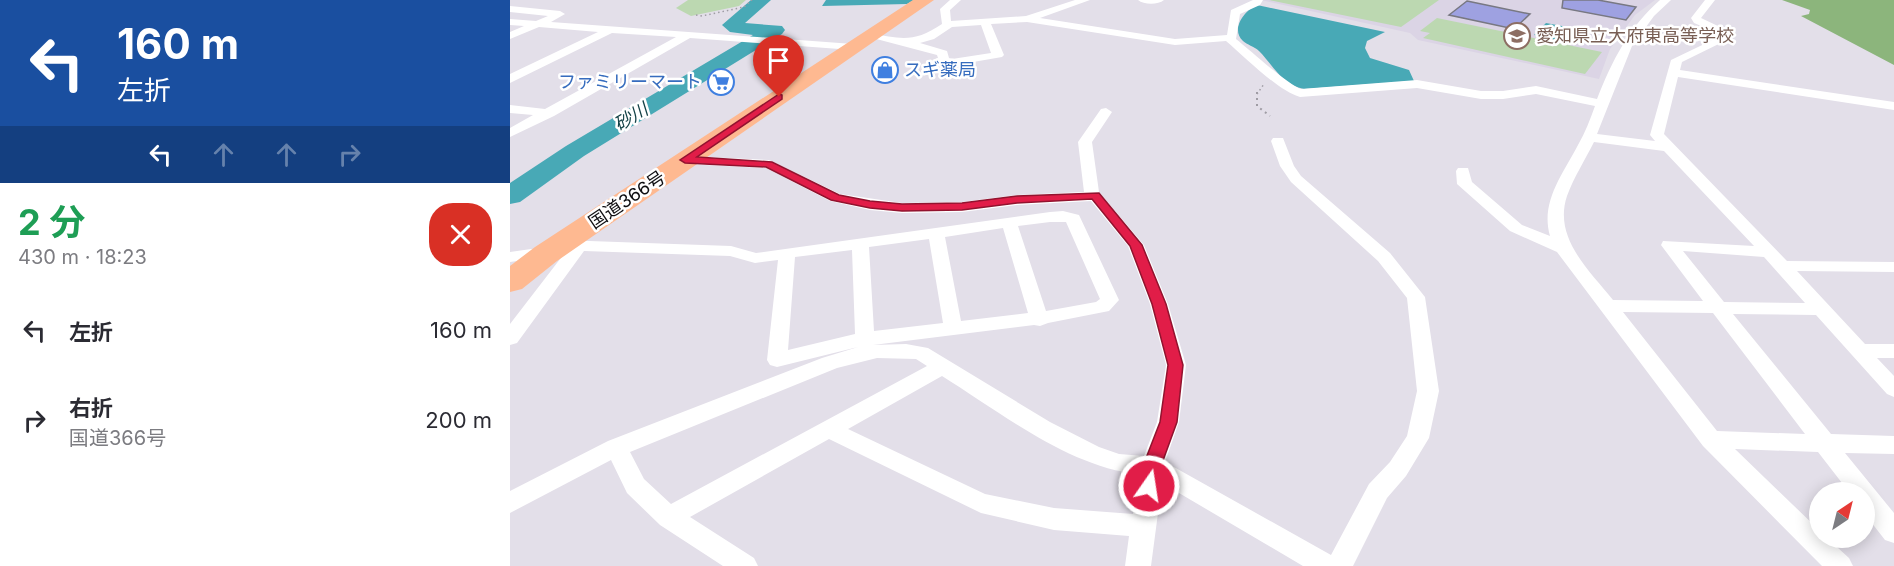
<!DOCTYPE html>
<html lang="ja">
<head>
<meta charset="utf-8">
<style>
  body { margin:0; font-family:Inter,"Noto Sans JP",sans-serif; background:#f2f2f3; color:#2b2b33; height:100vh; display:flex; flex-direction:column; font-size:22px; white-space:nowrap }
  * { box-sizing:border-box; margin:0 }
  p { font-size:20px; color:#7c7c81 }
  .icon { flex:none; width:33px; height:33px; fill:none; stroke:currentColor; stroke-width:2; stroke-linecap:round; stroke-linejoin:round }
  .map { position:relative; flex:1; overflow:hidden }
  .drawer { display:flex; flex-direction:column; background:#fff; width:510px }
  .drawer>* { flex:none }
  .guide { background:#1a4fa0; color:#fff; overflow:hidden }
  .needle { width:39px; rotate:35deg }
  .buttons { position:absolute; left:1299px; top:482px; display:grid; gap:12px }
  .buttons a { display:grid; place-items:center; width:66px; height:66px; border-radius:50%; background:#fff; box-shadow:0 3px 15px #0003; font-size:30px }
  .pin { position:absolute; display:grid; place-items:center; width:51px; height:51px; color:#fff; margin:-62px -26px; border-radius:50% 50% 50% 0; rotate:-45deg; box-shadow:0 0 6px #0007 }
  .pin .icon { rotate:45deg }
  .me { position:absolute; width:66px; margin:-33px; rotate:13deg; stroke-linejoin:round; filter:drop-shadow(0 0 4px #0008) }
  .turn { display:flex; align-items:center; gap:21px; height:126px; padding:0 18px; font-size:27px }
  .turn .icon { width:78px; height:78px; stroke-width:2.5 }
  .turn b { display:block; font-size:42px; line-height:51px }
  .lanes { display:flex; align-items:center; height:57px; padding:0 18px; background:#0003; justify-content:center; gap:30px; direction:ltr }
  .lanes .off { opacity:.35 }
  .round { display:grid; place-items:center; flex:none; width:63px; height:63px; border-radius:24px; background:#f2f2f3 }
  .overview { display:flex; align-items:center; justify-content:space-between; height:102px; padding:0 18px }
  h1 { font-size:36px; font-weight:700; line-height:45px; color:#1e9e55 }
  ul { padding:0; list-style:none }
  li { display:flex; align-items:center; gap:18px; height:90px; padding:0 18px }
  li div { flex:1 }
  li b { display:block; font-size:22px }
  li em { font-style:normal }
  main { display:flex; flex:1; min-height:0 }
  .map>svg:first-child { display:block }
  .built { fill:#dbd4e5 }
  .green { fill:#bcd8b1 }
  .forest { fill:#8cb57c }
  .water { fill:#48a9b6 }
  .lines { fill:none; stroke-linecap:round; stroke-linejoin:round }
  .river { fill:#48a9b6; fill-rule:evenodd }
  .building { fill:#9ea1e1; stroke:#787882; stroke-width:1.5 }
  .path-far1 { stroke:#9f9ca4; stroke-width:1.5; stroke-dasharray:1.5 3; stroke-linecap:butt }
  .path { stroke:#9f9ca4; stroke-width:2; stroke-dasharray:2 4; stroke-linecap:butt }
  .street { fill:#fff; fill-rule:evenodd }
  .highway { fill:#feb991; fill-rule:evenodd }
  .route { fill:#e11d48; stroke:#92132f; stroke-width:1.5 }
  .labels { text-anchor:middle; stroke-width:5; stroke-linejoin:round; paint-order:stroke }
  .far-education-label { font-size:18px; fill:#785e54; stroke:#fff; text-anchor:start }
  .far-shop-label { font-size:18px; fill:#366cbe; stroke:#fff; text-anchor:start }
  .far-water-label { font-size:18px; font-style:italic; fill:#154247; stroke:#fff }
  .far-street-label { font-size:18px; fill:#0f0e11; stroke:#fff }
</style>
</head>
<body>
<main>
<section class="drawer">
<div class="guide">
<div class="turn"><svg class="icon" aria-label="left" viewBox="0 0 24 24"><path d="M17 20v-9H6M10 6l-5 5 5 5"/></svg><div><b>160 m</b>左折</div></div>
<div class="lanes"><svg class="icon" aria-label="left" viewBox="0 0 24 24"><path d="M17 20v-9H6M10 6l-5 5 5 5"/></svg><svg class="icon off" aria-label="ahead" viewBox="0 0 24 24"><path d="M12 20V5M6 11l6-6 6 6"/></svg><svg class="icon off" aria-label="ahead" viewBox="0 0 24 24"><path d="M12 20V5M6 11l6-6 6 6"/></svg><svg class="icon off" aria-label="right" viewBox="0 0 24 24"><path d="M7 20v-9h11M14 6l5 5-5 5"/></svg></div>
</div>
<div class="overview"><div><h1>2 分</h1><p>430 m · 18:23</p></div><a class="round" style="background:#d93025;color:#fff"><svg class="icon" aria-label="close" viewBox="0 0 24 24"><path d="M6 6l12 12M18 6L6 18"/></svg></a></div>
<ul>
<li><svg class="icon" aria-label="left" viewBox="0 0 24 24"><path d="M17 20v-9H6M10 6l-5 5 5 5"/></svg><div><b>左折</b></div><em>160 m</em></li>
<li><svg class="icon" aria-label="right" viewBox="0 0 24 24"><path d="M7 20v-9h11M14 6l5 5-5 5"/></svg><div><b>右折</b><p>国道366号</p></div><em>200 m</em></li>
</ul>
</section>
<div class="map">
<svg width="1384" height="566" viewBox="0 0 1384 566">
  <rect width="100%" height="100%" fill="#e3dfe9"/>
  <!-- built -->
  <path class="built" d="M751,0H1145L1125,15L1100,49L1089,79L908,40L900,33Z"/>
  <!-- green -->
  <path class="green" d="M178,0H236L229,6L181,16L166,8Z
    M759,0H929L891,27Z
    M927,18L1092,52L1075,74L913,38L920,33L910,31Z"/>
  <!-- forest -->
  <path class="forest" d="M1272,0H1384V65L1291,16L1299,14L1300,10Z"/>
  <!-- water -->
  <path class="water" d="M316,0H404L397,4L312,6Z
    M747,5L875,32L857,41L855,48L860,58L899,70L904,81L794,89C772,85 763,65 749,51C744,46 737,45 733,41C720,29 735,10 747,5Z
    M1036,23L1068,29L1057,42L1024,35Z"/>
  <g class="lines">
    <!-- river -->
    <path class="river" d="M241,0H261L235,23L272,26L275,30L272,34L74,156L10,202L0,204V183L56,146L243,35L220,32L212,25Z"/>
  </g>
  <!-- building -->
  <path class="building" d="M1053,0H1088L1126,7L1116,20L1052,8Z
    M957,1L1020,14L1004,29L939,15Z"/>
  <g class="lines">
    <!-- path-far1 -->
    <path class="path-far1" d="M186,15L192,16L234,7L242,0
      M747,94L754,84"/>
    <!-- path -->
    <path class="path" d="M747,92V106L760,116"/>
    <!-- street -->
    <path class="street" d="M440,0H451L440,10L441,21L516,16L565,0H580L530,18L665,39L717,35L721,10L743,0H753L750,5L730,14L726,39C740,50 778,85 791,89L907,80L971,91H993L1026,86L1087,99C1102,61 1119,27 1150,0H1161L1144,16L1122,46L1087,134L1145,141L1140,135L1161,60L1213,35L1184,23L1181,18L1195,0H1205L1191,18L1227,35L1172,62L1170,70L1384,102V110L1168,77L1154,134L1277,261L1384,262V272L1287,271L1355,344H1384V358H1367L1384,376V397L1377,394L1306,315L1223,314L1321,434L1384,436V454L1335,453L1384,513V543L1375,540L1354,513V492H1339L1308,452L1225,449L1310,531V537H1316L1339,558L1343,566H1312L1193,446L1047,252L1000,231L947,184L946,171L948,168H958L962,182L1012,225L1040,236C1030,202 1053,174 1068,145C1075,133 1080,120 1085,106L1026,94L993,99H971L907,88L790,97C768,91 735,57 716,41L665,45L517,22L481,24L494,55L492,57L440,66L429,61L427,55L355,36L360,33C391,39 404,43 432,24L430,9ZM471,25L481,53L442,59L439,58L437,51L410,43L424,39L442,27ZM1084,142L1154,151L1244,246L1153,241L1151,245L1193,301L1103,300C1079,270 1043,238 1057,196C1064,177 1075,160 1084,142ZM1173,251L1254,257L1295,303L1214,302ZM1113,312L1203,313L1295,434L1207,431Z
      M628,0H654C648,5 634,5 628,0Z
      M0,6L50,11L55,14L41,22L343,44L349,47L343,50L180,38L44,116L0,137V128L23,115L0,113V105L35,109L166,37L102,33L0,83V74L88,32L29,27L0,39V32L14,26L0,25V19L26,21L38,16L0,12Z
      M596,108L602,112L582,142L589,192L634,245L658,304L676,365L669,422L655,462L821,555L859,484L880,462L897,436L907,391L897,298L868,261L781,182L770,166L761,141L763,138H773L784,166L791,176L880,253L915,297L929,391L919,438L896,476L877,498L843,566H793L652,483L641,566H615L619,536L544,530L471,513L319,439L180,517L244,558L248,566H213L150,525L117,493L101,460L0,513V491L98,441L312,358L348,347L267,367L260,365L257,360L268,260L245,263L220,256L74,251L7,343L0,345V324L57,250L45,249L43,245L51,240L221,246L246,253L540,212L553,211L569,215L609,300L599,311L538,323L530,326L524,325L363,345L396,344L418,348L540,422L589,447L609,454L634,456L647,422L656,365L640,304L618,246L581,201L507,205L452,212L392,213L360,210L320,201L256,168L175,164L168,160L175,156L259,160L330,194L392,203L452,202L507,195L574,192L568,142L591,109ZM540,222H556L590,299L586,302L536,311L508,226ZM493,228L518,313L451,321L435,237ZM419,239L433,323L364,331L359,247ZM342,250L345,334L278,350L285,257ZM367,358L406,359L417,366L161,504L134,479L120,452L327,368ZM432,376C490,412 560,468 629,474L623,514L544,508L475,494L338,429Z
      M21,249L27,250L30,254L27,258L0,262V252Z"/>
    <!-- highway -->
    <path class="highway" d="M403,0H424L47,261L12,289L0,292V266L25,247Z"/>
  </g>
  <!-- route -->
  <path class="route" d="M269,94L272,95V99L187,157L262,162L329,195L360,201L392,204L452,203L507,196L589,193L632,245L656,304L673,365L667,422L651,466L645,491L639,493L632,491L629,486L633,466L650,422L658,365L642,304L620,246L582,199L507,203L452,210L392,211L360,208L321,200L256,167L175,163L170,160Z"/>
  <!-- icons -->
  <defs>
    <symbol id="school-ring" viewBox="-11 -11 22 22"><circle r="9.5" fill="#fff" stroke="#8d6e63" stroke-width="1.5"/><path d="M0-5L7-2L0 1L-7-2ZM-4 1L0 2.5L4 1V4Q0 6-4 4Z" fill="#8d6e63"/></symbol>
    <symbol id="shop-ring" viewBox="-11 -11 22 22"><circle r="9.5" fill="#fff" stroke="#3f7fe0" stroke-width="1.5"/><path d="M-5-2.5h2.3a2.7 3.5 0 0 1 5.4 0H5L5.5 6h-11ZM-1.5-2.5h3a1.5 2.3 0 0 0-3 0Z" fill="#3f7fe0"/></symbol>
    <symbol id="supermarket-ring" viewBox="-11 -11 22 22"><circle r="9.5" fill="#fff" stroke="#3f7fe0" stroke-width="1.5"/><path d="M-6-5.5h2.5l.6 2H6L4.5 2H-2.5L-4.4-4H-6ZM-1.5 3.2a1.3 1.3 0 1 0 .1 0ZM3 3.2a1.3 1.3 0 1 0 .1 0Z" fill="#3f7fe0"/></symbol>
  </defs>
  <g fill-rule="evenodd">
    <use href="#school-ring" x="992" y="21" width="30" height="30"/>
    <use href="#shop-ring" x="360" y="55" width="30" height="30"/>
    <use href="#supermarket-ring" x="196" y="67" width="30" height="30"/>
  </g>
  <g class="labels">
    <!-- far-education labels -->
    <g class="far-education-label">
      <text x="1026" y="42">愛知県立大府東高等学校</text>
    </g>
    <!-- far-shop labels -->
    <g class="far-shop-label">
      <text x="394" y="76">スギ薬局</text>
      <text x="192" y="88" text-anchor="end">ファミリーマート</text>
    </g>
    <!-- far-water labels -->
    <g class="far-water-label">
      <text transform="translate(121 117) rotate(-31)" y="6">砂川</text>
    </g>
    <!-- far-street labels -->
    <g class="far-street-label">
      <text transform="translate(117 200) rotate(-34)" y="6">国道366号</text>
    </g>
  </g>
</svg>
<div class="buttons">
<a><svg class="needle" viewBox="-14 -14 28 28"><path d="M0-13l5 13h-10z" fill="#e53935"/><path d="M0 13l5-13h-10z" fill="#7c7c81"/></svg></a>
</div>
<div class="pin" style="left:269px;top:97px;background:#d93025"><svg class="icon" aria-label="arrive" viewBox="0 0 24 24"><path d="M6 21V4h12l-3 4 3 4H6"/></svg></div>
<svg class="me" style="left:639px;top:486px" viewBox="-20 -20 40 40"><circle r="17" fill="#e11d48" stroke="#fff" stroke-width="3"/><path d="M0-11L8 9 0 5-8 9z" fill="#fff"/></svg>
</div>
</main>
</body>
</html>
